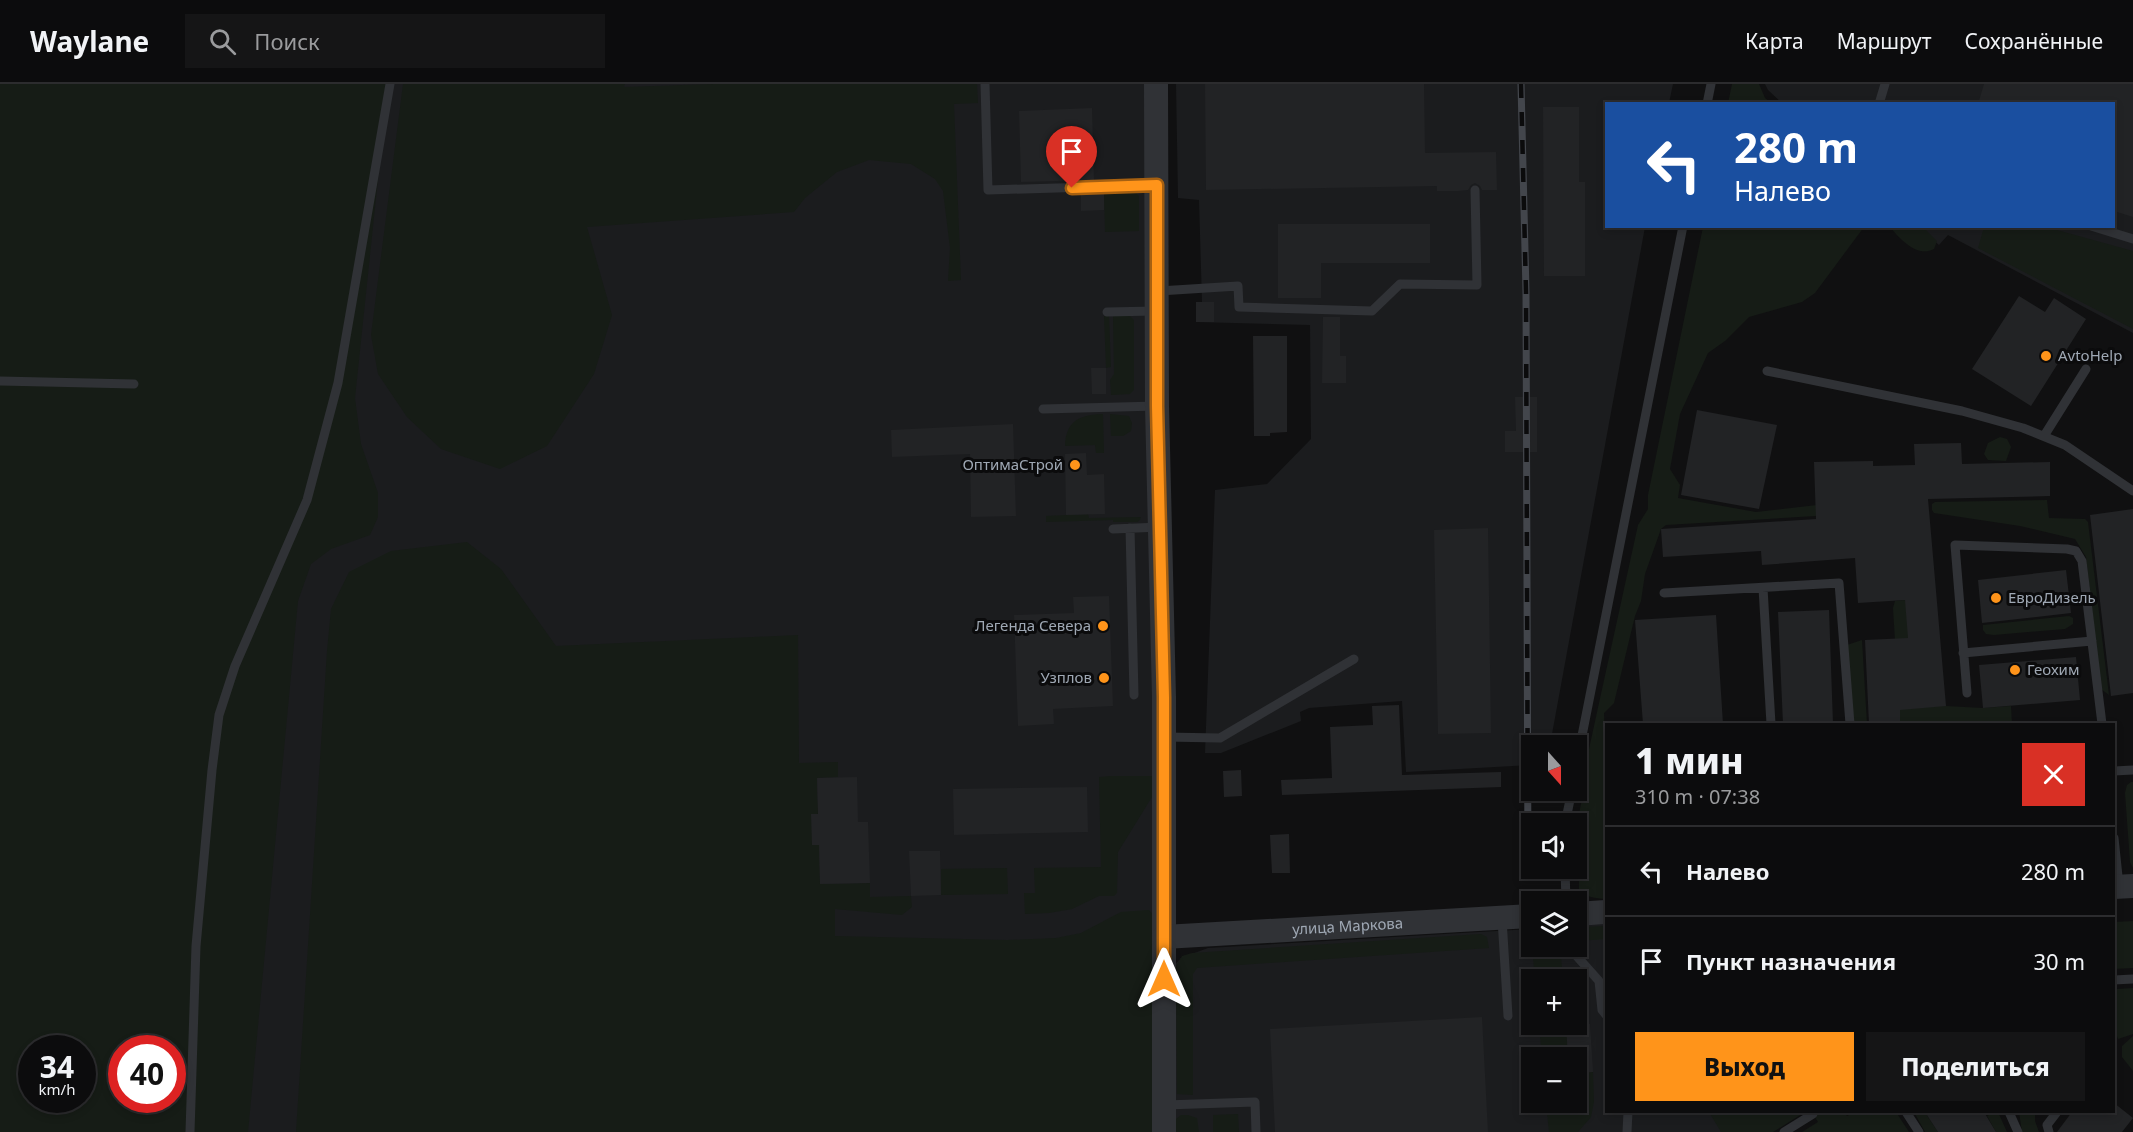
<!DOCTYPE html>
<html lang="ru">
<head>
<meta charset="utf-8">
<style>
  body { margin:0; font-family:"Noto Sans",sans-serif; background:#151516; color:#f1f3f6; height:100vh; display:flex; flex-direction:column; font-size:22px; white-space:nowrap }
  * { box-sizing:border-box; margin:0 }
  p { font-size:20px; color:#9a9b9d }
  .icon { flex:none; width:33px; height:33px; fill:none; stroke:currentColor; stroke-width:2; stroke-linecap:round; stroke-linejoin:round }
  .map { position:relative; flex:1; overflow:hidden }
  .side { position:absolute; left:1605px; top:639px; width:510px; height:390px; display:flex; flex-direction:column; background:#0c0c0d; border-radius:0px; box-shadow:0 3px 9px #0003,0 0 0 2px #2c2c2e }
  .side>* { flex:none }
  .hud { position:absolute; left:1605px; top:18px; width:510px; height:126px; border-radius:0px; box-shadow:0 3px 9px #0003,0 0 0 2px #2c2c2e; background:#1a4fa0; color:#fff; overflow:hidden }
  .needle { width:39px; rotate:159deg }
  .controls { position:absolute; left:1521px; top:651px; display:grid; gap:12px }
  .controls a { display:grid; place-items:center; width:66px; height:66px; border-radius:0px; background:#0c0c0d; box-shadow:0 3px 9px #0003,0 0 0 2px #2c2c2e; font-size:30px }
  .speed { position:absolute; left:18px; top:951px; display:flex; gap:12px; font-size:30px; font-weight:700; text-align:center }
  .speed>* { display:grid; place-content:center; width:78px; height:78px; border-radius:50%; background:#0c0c0d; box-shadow:0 3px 9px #0003,0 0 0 2px #2c2c2e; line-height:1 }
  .speed small { font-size:15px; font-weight:400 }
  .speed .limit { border:9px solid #d22; background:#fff; color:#111 }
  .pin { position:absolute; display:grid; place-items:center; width:51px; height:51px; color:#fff; margin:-62px -26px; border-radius:50% 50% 50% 0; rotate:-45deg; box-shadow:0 0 6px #0007 }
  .pin .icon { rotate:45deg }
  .me { position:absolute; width:66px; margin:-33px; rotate:0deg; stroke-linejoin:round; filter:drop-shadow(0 0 4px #0008) }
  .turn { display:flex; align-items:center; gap:21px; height:126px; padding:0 30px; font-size:27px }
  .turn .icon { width:78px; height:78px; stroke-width:2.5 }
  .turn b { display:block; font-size:42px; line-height:51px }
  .round { display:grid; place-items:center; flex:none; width:63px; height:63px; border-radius:0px; background:#151516 }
  .overview { display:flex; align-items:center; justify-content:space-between; height:102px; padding:0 30px }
  h1 { font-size:36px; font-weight:800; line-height:45px }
  .action { display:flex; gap:12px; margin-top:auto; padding:12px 30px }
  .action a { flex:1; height:69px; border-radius:0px; background:#ff941a; color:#111; font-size:24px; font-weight:800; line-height:69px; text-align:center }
  .action a+a { background:#151516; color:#f1f3f6 }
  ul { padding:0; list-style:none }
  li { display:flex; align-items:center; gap:18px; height:90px; padding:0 30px; border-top:2px solid #2c2c2e }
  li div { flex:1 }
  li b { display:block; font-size:22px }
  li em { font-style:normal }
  header { display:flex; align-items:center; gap:36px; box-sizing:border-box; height:84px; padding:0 30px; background:#0c0c0d; border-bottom:2px solid #2c2c2e }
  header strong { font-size:28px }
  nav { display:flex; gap:33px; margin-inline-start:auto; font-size:21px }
  .search { width:420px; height:54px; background:#151516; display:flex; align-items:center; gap:15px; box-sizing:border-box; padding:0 21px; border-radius:0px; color:#9a9b9d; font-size:22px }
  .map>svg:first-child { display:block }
  .built { fill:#1b1c1e; fill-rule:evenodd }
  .green { fill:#161c16; fill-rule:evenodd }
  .building { fill:#222325 }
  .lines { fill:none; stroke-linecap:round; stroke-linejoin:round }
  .service { stroke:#303236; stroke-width:9 }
  .tertiary { stroke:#303236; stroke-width:24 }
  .rail-casing { stroke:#43464c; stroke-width:7 }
  .rail { stroke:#0b0b0c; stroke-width:4.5; stroke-dasharray:14; stroke-linecap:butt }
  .route-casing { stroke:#a66011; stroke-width:15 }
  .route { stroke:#ff941a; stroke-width:10 }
  .poi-dot { fill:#ff941a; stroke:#0b0b0c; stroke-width:2 }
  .labels { text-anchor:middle; stroke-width:6; stroke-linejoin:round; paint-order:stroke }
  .poi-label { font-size:15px; fill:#9fa8b4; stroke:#0b0b0c; text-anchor:start }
  .street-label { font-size:15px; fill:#9fa8b4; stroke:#0b0b0c }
</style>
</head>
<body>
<header>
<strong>Waylane</strong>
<div class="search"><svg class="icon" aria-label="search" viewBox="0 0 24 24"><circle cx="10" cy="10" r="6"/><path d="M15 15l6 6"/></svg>Поиск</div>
<nav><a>Карта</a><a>Маршрут</a><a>Сохранённые</a></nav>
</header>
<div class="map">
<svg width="2133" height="1048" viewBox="0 0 2133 1048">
  <rect width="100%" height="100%" fill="#101011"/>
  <!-- built -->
  <path class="built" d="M0,0H1149L1155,656V1048H0ZM32,964H82V1016H32ZM122,964H172V1016H122Z
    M1176,0H1673L1669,19L1606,20V142L1645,143L1550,661L1532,662L1531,681L1406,688L1402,617L1309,624L1300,628L1301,637L1221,669H1205L1215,406L1267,400L1311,355L1310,241L1196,238V218H1202L1199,116L1178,114Z
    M1765,0H2133V249L1948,151L1939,161L1918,143L2114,142V20L1782,19L1768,6Z
    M1606,840V1028H1720L1732,1048H1169L1172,884L1181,874L1208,864L1531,845L1532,862H1576L1577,842ZM1532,896H1576V940H1532ZM1532,974H1576V1018H1532Z"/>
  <!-- green -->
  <path class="green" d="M0,0H388L355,314L361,360L378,409V433L370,451L331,465L311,480L298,517L248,1048H0ZM32,964H82V1016H32ZM122,964H172V1016H122Z
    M403,0H625L624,3L713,0H977L978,19L954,20L961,196L948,197L950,164L943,107L935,95L911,80L869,76L837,88L805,114L794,128L587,143L612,231L594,290L547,362L500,385L441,365L407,333L378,290L371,251Z
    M1732,0H1759L1765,14L1771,19H1728Z
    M1135,108L1139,112V147L1105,148L1104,109Z
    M1703,143H1864L1815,209L1802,218L1749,233L1725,257L1708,269L1680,330L1670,385L1680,401L1678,414L1756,428L1817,421L1849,430L1666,441L1661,445L1645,490L1641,517L1635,532L1614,619L1604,629L1605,659L1603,675L1606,735V815C1595,814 1586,814 1579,805V730L1584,704L1585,683L1638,441L1648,425V411Z
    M1890,143H1923L1937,157L1934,165C1917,174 1900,155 1890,143Z
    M2046,143L2133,167V245L1978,164L1984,143Z
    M1104,232H1109L1111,283L1106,284Z
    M1113,232H1130L1134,236V306L1130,310L1111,311L1110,296L1114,290Z
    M1103,330L1104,369H1096L1095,361L1065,362C1066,336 1080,331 1103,330Z
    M1110,330L1129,332L1132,339L1131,347L1123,352H1111Z
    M2000,353L2007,355L2011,363L2006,377L1988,376L1984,370L1988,359Z
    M2047,416L2049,434L2085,435L2088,438L2109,611L2101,605L2086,473L2075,455L2020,442L1934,429L1932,426V420L1935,418Z
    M1088,430L1089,434L1141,433L1140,436L1137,438H1113V436L1046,438V432Z
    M467,458L501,485L556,562L798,551L799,679L838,678V693L817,694L818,730L812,761H819L820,800L870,799V813L911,812L912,823L902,831L835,825V852L1007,856L1056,854L1081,849L1121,828L1149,826L1153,831L1152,1048H296L327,567L331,525L349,488L391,467Z
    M1905,516L1946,622L1983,624L2011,622L2012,640H1900L1893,524L1895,517Z
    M2069,532L2073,534V540L2065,545L1994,551L1986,550L1983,546V541Z
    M1862,556L1867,640H1854L1847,561Z
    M1110,692H1152V713L1118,768L1117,809L1114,812H1099L1072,825L1049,829L1025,830L1024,809H1035L1034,784L1101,783L1099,693Z
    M2131,698H2133V784L2130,778L2125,709L2127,701Z
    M1007,784L1008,810L941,811V785Z
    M2133,837V884L2114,885V838Z
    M1606,842V855L1578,857L1580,846L1584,843Z
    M1481,850L1487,853L1489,864L1197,884L1193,890V1011L1177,1010L1176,882L1182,872L1192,869Z
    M1532,863H1560L1563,895H1535Z
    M2133,904V950L2118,955L2114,945V908L2117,905Z
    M1539,941H1566L1568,973H1542Z
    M2133,952V987L2122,973V962Z
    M1593,988L1594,1018L1591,1033L1578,1048H1549L1546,1019L1576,1018L1577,989Z
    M1709,1028H1805L1773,1048H1721Z
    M1812,1028H1844L1847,1032L1855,1028H1896L1909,1048H1802L1818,1038Z
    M1914,1028H1925L1938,1048H1925Z
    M1995,1028H1998L2007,1048H1996L1987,1032Z
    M2019,1028H2035V1037L2039,1048H2022Z
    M1238,1030L1239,1048H1213V1031Z
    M1181,1031H1188L1197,1034L1199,1048H1176V1035Z"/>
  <!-- building -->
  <path class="building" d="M1205,0H1424L1425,69L1496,68L1497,106H1482L1480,102L1475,99L1471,101L1468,106L1458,107H1437V102L1206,106Z
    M1984,0H2133V133L2114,127V20H1978Z
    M1543,23H1579V98H1585V192H1544Z
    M1092,24L1094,96L1021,98L1019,27Z
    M1104,109V126L1081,127V110Z
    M1278,140H1430V179H1321V214H1278Z
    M2019,212L2045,228L2054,214L2086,235L2031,322L1972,285Z
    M1196,218H1214V238H1196Z
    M1323,233H1340V272H1346V299H1322Z
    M1253,252H1287V348L1270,349V352H1254Z
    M1091,284H1106V310H1092Z
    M1515,313H1537V368H1505V347H1516Z
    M1697,326L1777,341L1759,425L1681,411Z
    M1013,340L1016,432L971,433L970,370L892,373L891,346Z
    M1961,359L1962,380L2050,378V412L1928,415L1946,622L1900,626V640H1869L1865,556L1908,554L1905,516L1858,519L1855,474L1762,481L1761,467L1663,473L1661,445L1816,435L1814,378L1873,377V382L1915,381L1914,360Z
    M1086,369L1087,391L1104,390L1105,430L1066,431L1065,370Z
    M2133,425V609L2111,612L2090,431Z
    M1488,444L1491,649L1438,650L1434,446Z
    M2066,486L2071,529L1982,539L1978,496Z
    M1109,512L1113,622L1053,625L1054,640L1018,642L1014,531L1074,529L1073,513Z
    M1829,526L1833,640H1783L1778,528Z
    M1716,531L1723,640H1643L1635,536Z
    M2076,573L2080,616L1983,624L1979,581Z
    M1399,621L1402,691L1501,688V703L1282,711L1281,696L1332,694L1330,643L1373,641L1372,622Z
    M1241,686L1242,712L1224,713L1223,687Z
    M857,693L858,738H868L870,799L820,800L819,761H812L811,730H818L817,694Z
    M1087,703L1088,748L954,751L953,705Z
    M1289,750L1290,789H1272L1270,751Z
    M909,767H940L941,811L911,812Z
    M1482,933L1488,1048H1275L1270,945Z
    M1566,940H1590L1593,988L1576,989V974H1568Z
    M2114,1019L2133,1034L2122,1048H2057L2072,1028H2114Z
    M1925,1028H1984L1996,1048H1938Z"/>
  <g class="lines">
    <!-- service -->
    <path class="service" d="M985,0L988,106L1155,101
      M1707,20L1711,0
      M1879,20L1885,0
      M2091,142L2133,155
      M1159,207L1238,202L1239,223L1372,227L1400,200L1477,201L1475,106
      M1107,228L1155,227
      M1767,287L1962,327L2023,344L2065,361L2133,407
      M0,297L134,300
      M1043,325L1157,322
      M2044,352L2086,285
      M1130,444L1134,611
      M1113,445L1160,443
      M1763,504L1771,640
      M1664,509L1839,499L1850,640
      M1963,569L2092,557
      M1967,609L1955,461L2067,465L2076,467L2082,477L2102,640
      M1165,653L1220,654L1354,575
      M1576,682L1683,142
      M2114,687L2133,686
      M1565,740L1572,706
      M2114,754L2119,802
      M1565,784L1566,818
      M1502,835L1508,932
      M1573,862V868L1599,897L1602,926L1606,931
      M2114,896L2133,895
      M1165,1021L1255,1018L1256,1048
      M1906,1028L1919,1048
      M2009,1028L2018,1048
      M190,1048L196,862L212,686L219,631L235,582L307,416L338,299L390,0
      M1627,1048L1628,1028
      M1784,1048L1813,1030
      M2049,1048L2047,1041L2057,1028"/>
    <!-- tertiary -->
    <g class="tertiary">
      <path d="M1156,0L1157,322L1164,613V1048"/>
      <path d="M2114,803L2133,802"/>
      <path d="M1576,830L1606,828"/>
      <path id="s1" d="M1164,853L1532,832"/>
    </g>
    <defs>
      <path id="rail" d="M1521,0L1526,208L1528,787"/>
    </defs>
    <!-- rail casing -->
    <use href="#rail" class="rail-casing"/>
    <!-- rail -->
    <use href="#rail" class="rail"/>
  </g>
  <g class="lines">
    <defs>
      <path id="route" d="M1072,104L1157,101V322L1164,613V895"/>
    </defs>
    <!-- route casing -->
    <use href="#route" class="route-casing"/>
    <!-- route -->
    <use href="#route" class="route"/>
  </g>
  <!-- markers -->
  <g class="poi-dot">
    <circle cx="2046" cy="272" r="6"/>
    <circle cx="1075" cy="381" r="6"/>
    <circle cx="1996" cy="514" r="6"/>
    <circle cx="1103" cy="542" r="6"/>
    <circle cx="2015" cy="586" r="6"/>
    <circle cx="1104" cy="594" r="6"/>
  </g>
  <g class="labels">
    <!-- poi labels -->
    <g class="poi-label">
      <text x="2058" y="277">AvtoHelp</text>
      <text x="1063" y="386" text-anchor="end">ОптимаСтрой</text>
      <text x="2008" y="519">ЕвроДизель</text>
      <text x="1091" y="547" text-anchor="end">Легенда Севера</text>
      <text x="2027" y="591">Геохим</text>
      <text x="1092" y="599" text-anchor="end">Узплов</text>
    </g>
    <!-- street labels -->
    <g class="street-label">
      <text dy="5" stroke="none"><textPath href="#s1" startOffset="184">улица Маркова</textPath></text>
    </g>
  </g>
</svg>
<div class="controls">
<a><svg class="needle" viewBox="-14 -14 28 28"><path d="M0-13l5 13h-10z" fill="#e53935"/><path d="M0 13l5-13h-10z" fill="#9a9b9d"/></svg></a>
<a><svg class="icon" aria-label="sound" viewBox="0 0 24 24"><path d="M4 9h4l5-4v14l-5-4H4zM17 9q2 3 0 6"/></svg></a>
<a><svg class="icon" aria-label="layers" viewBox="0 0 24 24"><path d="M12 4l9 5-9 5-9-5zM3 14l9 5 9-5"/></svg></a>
<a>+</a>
<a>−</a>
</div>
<div class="speed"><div>34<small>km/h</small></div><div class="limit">40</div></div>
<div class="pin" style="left:1072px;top:104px;background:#d93025"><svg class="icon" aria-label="arrive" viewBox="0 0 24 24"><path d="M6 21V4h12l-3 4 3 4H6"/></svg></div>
<svg class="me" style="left:1164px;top:895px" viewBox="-20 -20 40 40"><path d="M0-17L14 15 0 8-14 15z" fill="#ff941a" stroke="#fff" stroke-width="4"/></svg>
<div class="hud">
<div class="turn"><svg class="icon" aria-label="left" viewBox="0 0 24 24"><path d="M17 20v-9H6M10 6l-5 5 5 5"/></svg><div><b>280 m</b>Налево</div></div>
</div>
<section class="side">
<div class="overview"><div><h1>1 мин</h1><p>310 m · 07:38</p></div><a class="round" style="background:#d93025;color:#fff"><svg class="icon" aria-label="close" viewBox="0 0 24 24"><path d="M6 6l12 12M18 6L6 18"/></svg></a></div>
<ul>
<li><svg class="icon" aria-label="left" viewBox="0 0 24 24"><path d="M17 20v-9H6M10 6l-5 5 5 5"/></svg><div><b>Налево</b></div><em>280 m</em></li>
<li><svg class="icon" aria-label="arrive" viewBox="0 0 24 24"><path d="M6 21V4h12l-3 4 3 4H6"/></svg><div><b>Пункт назначения</b></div><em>30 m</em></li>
</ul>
<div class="action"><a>Выход</a><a>Поделиться</a></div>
</section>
</div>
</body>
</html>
